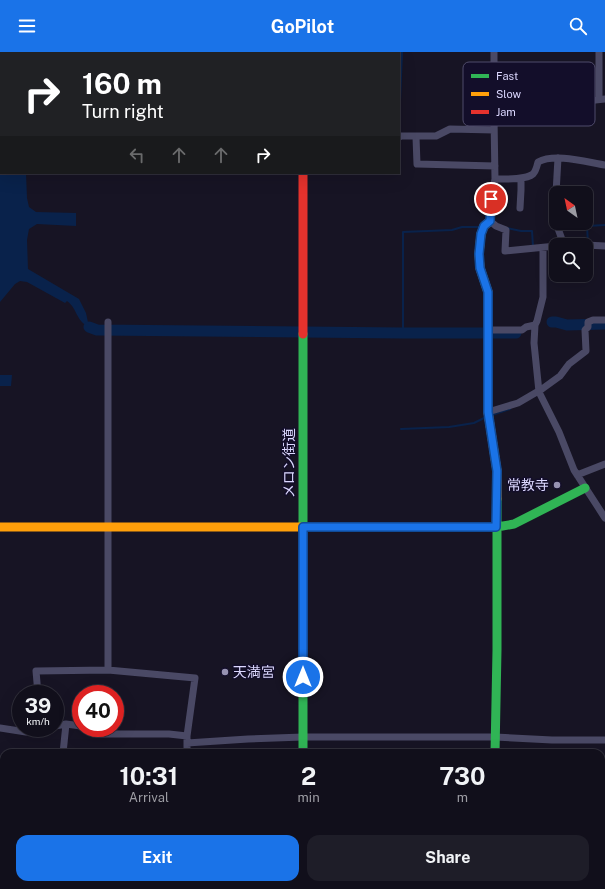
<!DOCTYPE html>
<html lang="en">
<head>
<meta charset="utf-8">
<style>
  body { margin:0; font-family:"Public Sans","Noto Sans JP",sans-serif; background:#1e1d28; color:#f1f3f6; height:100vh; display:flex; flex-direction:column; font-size:15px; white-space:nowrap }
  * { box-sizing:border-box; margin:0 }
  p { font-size:13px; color:#9c9ca3 }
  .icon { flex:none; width:22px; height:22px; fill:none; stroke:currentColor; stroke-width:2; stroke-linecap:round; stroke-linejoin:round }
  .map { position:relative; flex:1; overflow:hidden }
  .panel { position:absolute; left:0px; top:697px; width:605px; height:140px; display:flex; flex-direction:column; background:#110f1b; border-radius:12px 12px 0 0; box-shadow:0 4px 16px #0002,0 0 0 1px #302f3a }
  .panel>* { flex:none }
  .hud { position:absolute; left:0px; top:0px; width:400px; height:122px; box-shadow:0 4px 16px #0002,0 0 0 1px #302f3a; background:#202124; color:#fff; overflow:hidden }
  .needle { width:26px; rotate:327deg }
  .buttons { position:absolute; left:549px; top:134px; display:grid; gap:8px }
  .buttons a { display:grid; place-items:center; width:44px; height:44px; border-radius:8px; background:#110f1b; box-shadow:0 4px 16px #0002,0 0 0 1px #302f3a; font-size:20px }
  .speed { position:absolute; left:12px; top:633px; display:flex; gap:8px; font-size:20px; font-weight:700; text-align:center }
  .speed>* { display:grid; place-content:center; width:52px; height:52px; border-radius:50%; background:#110f1b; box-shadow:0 4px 16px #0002,0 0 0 1px #302f3a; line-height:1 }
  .speed small { font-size:10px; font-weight:400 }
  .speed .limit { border:6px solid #d22; background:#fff; color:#111 }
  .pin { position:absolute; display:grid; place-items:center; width:34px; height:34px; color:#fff; margin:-17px; border:2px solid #fff; border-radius:50%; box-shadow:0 1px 4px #0007 }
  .me { position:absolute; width:44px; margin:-22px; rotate:0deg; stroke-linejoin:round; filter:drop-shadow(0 0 3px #0008) }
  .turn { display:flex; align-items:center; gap:14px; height:84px; padding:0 16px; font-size:18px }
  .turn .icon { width:52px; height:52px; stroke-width:2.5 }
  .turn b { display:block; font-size:28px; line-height:34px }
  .lanes { display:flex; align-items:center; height:38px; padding:0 16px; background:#0003; justify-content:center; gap:20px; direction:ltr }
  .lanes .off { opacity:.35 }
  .eta { display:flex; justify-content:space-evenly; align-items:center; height:68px; text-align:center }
  .eta b { font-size:24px; font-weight:700; line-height:28px }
  .button { display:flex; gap:8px; margin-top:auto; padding:8px 16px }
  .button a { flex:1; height:46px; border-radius:12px; background:#1a73e8; color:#fff; font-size:16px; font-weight:700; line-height:46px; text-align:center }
  .button a+a { background:#1e1d28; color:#f1f3f6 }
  header { display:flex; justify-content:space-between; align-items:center; height:52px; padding:0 16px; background:#1a73e8; color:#fff; font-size:18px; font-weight:700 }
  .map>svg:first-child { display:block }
  .water { fill:#09224b }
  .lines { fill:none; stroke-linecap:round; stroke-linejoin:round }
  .stream { stroke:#09224b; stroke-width:2 }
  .river { stroke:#09224b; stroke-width:11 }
  .street { stroke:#4a4965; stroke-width:7 }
  .fast { stroke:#30b455; stroke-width:9 }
  .slow { stroke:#ff9f0a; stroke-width:9 }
  .jam { stroke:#e5322d; stroke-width:9 }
  .route-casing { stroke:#114b97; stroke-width:10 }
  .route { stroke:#1a73e8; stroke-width:7 }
  .poi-dot { fill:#9793b2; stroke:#130e2a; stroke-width:1.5 }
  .labels { text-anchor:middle; stroke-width:3; stroke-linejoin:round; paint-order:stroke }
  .street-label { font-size:14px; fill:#dcd8ff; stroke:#130e2a }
  .poi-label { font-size:14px; fill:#dcd8ff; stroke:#130e2a; text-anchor:end }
  .key { fill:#130e2a; stroke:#4f4b6a; stroke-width:1 }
  .key-label { font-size:11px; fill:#dcd8ff }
</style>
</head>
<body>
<header><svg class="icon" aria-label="menu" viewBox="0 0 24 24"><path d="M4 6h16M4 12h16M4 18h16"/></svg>GoPilot<svg class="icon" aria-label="search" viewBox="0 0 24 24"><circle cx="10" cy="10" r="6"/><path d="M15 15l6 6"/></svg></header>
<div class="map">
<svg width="605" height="837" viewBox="0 0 605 837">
  <rect width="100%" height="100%" fill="#171424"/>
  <!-- water -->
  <path class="water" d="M0,101L1,121H26L27,146L29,155L36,160L76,161V174L37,172L29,177L27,188L28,217L79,247L86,261L89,275C75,268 78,257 67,249L65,251L27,230L20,229L15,232L0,250Z
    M0,323H12L11,334H0Z"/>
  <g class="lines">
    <!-- stream -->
    <path class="stream" d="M399,74L402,0
      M507,176L521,179H532L533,194H535
      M588,191L587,174L605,173
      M557,192L584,191
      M403,281V180L452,178L462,175H481
      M492,363L510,357
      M401,377L449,375L474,371L486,365
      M0,794H4
      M601,795H605"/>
    <!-- river -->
    <path class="river" d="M552,270H556L567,273L605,272
      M89,275L97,278L403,281H516"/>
    <!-- street -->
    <path class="street" d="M494,0V66L495,127L491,147L490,169L496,174L506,178L505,199L556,194
      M599,47V0
      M494,66L513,64L531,59L571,52L577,50L605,47
      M399,85L401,84H436L450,77L494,78
      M416,85L417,112L495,114
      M495,127C504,127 526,128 533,122C536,119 537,114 538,110C555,101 586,110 605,113
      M520,156L521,138V126
      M556,170L555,159L558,106
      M556,171L564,193
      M586,193L605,194
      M543,196V245L537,269L535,273L534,291L539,340L559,380L574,418L605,466
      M108,270V618
      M488,278H522L526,275L535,273
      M488,360L518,351L542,337L560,324L569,312L586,299L585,278L588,275V270L593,268H605
      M577,423L605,412
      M38,642L36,619L108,618L195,626L187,684V701
      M55,674L66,672L81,674
      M0,676L26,680L41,676
      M85,676L97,682H169L187,684
      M187,691L248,687L303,685H495L552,688H605
      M63,701L66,672
      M0,719L4,720
      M0,760H4
      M0,799H4
      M601,801H605
      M109,833V837
      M497,833V837"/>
    <!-- fast -->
    <path class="fast" d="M303,282V701
      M329,475H497L514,472L585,436
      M495,701L497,598V447
      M303,833V837"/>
    <!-- slow -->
    <path class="slow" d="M490,169L484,174L481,182L479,202L480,216L488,240V360L497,419V447
      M0,475H329"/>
    <!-- jam -->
    <path class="jam" d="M303,0V1
      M303,121V282"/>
  </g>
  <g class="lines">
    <defs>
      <path id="route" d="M303,625V475H496L497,419L488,360V240L480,216L479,202L481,182L484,174L490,169L491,147"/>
    </defs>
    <!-- route casing -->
    <use href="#route" class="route-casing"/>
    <!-- route -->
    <use href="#route" class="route"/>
  </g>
  <!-- markers -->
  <g class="poi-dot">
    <circle cx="557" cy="433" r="4"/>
    <circle cx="225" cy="620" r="4"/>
  </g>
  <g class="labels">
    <!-- street labels -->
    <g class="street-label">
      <text transform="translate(289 411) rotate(-90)" y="5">メロン街道</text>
    </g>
    <!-- poi labels -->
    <g class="poi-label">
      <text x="549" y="438">常教寺</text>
      <text x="233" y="625" text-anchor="start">天満宮</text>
    </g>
  </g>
  <!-- legend -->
  <rect x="463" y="10" width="132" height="64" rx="6" class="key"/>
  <rect x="471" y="22" width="18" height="4" fill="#30b455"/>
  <rect x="471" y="40" width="18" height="4" fill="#ff9f0a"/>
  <rect x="471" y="58" width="18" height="4" fill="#e5322d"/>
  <g class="key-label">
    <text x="496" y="28">Fast</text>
    <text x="496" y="46">Slow</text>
    <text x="496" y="64">Jam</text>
  </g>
</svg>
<div class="buttons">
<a><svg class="needle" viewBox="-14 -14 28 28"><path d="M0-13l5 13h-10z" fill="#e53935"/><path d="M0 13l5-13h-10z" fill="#9c9ca3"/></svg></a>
<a><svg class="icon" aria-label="search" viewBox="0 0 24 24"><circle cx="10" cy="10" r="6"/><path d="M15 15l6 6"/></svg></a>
</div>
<div class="speed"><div>39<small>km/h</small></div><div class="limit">40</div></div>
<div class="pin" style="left:491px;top:147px;background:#d93025"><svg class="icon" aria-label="arrive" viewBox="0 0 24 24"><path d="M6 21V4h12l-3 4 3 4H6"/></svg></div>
<svg class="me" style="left:303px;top:625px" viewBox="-20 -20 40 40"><circle r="17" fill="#1a73e8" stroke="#fff" stroke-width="3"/><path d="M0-11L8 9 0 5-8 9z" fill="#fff"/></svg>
<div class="hud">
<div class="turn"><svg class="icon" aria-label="right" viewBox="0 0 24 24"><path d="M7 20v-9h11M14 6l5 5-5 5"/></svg><div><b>160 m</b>Turn right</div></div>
<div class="lanes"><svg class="icon off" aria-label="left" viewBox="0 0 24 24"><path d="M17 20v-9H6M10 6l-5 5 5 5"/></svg><svg class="icon off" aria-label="ahead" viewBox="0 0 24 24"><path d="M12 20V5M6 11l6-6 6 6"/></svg><svg class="icon off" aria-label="ahead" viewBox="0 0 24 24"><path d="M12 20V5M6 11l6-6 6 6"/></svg><svg class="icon" aria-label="right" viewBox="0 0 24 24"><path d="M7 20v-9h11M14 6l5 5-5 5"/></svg></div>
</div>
<section class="panel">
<div class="eta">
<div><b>10:31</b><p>Arrival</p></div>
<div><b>2</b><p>min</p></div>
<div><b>730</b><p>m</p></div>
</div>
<div class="button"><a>Exit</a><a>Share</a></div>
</section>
</div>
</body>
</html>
